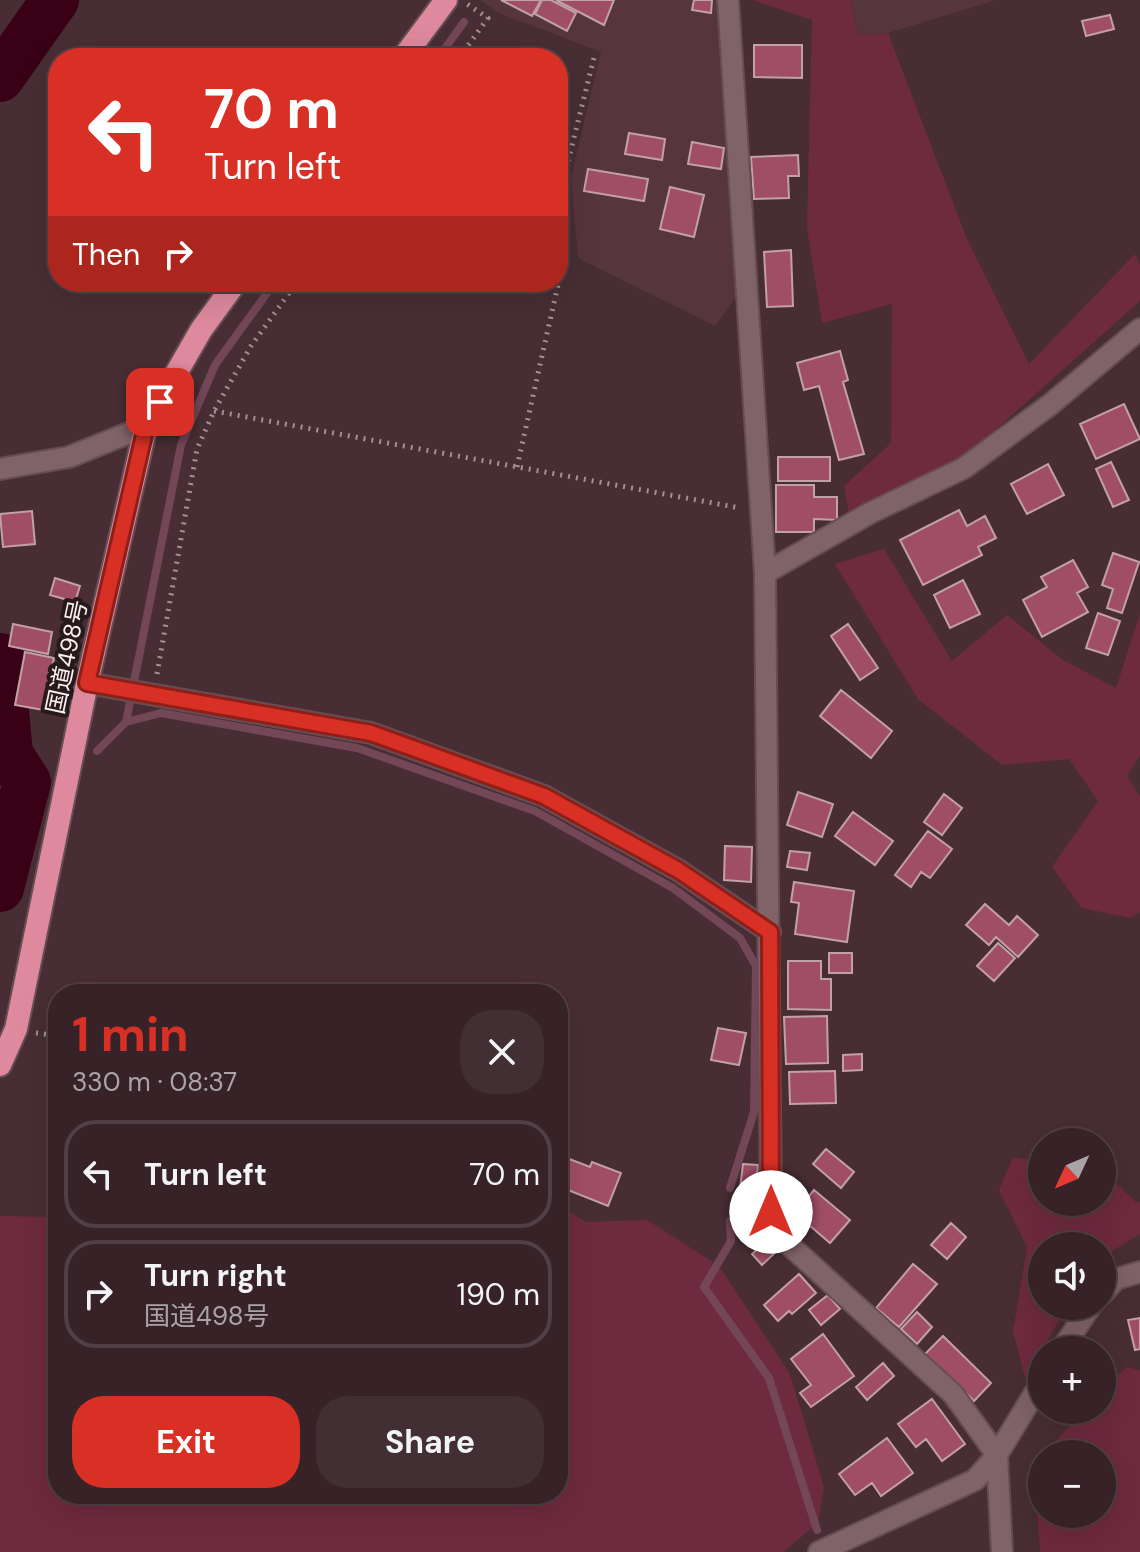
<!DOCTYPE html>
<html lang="en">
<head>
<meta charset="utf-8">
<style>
  body { margin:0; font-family:"DM Sans","Noto Sans JP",sans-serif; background:#412f33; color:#f1f3f6; height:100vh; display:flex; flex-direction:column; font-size:30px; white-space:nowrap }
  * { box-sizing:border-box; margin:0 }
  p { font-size:26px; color:#aaa4a7 }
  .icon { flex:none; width:44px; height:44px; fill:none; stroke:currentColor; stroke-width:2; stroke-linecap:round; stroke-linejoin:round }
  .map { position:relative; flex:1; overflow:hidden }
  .drawer { position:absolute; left:48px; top:984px; width:520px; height:520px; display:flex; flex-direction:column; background:#362227; border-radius:32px; box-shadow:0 8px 32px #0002,0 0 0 2px #503f44 }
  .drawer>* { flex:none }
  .top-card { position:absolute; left:48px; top:48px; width:520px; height:244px; border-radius:32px; box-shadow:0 8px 32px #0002,0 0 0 2px #503f44; background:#d93025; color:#fff; overflow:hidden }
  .needle { width:52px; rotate:226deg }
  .tools { position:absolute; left:1028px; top:1128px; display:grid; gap:16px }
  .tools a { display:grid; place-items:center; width:88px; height:88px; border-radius:50%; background:#362227; box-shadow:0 8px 32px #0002,0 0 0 2px #503f44; font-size:40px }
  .pin { position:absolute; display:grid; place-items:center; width:68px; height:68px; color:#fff; margin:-34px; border-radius:16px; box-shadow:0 4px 12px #0006 }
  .me { position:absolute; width:88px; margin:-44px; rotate:0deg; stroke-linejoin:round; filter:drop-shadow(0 0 6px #0008) }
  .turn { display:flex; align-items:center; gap:28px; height:168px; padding:0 24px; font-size:36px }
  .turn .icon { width:104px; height:104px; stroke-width:2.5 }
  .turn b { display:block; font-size:56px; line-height:68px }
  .then { display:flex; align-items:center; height:76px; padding:0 24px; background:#0003; gap:16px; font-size:30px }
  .round { display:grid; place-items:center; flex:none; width:84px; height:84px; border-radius:32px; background:#412f33 }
  .head { display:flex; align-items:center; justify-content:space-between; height:136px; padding:0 24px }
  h1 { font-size:48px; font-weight:700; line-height:60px; color:#d93025 }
  .primary-button { display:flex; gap:16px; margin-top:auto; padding:16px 24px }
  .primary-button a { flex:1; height:92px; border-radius:32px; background:#d93025; color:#fff; font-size:32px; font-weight:700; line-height:92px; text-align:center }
  .primary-button a+a { background:#412f33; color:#f1f3f6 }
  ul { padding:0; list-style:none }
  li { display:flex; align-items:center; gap:24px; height:108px; margin:0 16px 12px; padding:0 8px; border:4px solid #503f44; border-radius:32px }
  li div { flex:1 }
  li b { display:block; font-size:30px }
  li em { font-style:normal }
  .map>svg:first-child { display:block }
  .built { fill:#56353e }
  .green { fill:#6e2a3f }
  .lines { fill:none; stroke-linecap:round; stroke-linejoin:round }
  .stream { stroke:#744758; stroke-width:8 }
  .river { stroke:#390016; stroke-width:48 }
  .building { fill:#a04e65; stroke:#c1a0a7; stroke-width:2 }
  .minor-casing { stroke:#644e53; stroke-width:24 }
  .trunk-casing { stroke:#644e53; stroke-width:26 }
  .path { stroke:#a49094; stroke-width:5; stroke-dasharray:2 6; stroke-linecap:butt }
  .minor { stroke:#806269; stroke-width:20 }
  .trunk { stroke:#de899e; stroke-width:22 }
  .route-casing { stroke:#8d1f18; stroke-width:20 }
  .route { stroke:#d93025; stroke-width:14 }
  .labels { text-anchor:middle; stroke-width:8; stroke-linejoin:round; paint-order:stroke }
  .street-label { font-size:24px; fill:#fdeef1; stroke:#261a1d }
</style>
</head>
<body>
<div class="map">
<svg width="1140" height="1552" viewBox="0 0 1140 1552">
  <rect width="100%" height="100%" fill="#482e34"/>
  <!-- built -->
  <path class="built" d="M480,0H718L737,296L715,326L578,258L571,177L601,52L499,13Z
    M851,0H996L888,33L858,35Z"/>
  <!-- green -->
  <path class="green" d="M753,0H851L858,35L888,33L967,239L1029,364L1135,254L1140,265V301L965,457L849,514L844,486L891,443L892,304L822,323L807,227L812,20Z
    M884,549L952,661L1007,615L1063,660L1116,688L1140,614V755L1127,776L1140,796V912L1130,918L1082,908L1052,867L1098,801L1069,759L1002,765L918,699L835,564Z
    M1013,1157L1042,1161V1202H1102V1170L1136,1202H1140V1234L1102,1257V1246H1042V1306H1068L1025,1378L1013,1331L1027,1247L999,1190Z
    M558,1205L586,1222L647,1220L719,1266L790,1374L824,1487L818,1523L783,1552H0V1216L58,1217V1494H558Z
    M1126,1367L1140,1370V1552H1040L1034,1463L1042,1455V1514H1102V1454H1043L1085,1410H1102V1392Z"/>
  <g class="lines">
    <!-- stream -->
    <path class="stream" d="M438,58L464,22
      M126,722L181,445L215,365L275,282
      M97,751L126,722L161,713L357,748L535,811L673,888L740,938L756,966L754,1112L730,1188
      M730,1221L731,1241L704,1287L769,1378L817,1530"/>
    <!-- river -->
    <path class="river" d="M0,78L55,0
      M0,657L9,754L27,782L0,888"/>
  </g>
  <!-- building -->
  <path class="building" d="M501,0H541L532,16Z
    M542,0H551L576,13L567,31L535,14Z
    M556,0H614L604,25Z
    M694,0H712L711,13L692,10Z
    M1110,15L1114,29L1086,36L1082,21Z
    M754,45H802V78L754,77Z
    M629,133L665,139L662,160L625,154Z
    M692,142L724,148L721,169L688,164Z
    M798,155L799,176H788L789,198L754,199L751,157Z
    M588,169L648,179L644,201L584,191Z
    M670,187L704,195L694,237L660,229Z
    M791,250L793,306L767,307L764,252Z
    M840,351L848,380L843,382L864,454L839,460L819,386L804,390L797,363Z
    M1124,404L1140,439L1096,459L1080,424Z
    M778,457H830V481H778Z
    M1111,462L1129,500L1113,507L1096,469Z
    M1048,464L1064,495L1027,514L1011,484Z
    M776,485H814V497H837V520L814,519V532H776Z
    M959,510L967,526L985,516L996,538L978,547L982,555L923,585L900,540Z
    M32,511L35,544L3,547L0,514Z
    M1113,553L1139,562L1122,613L1107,608L1113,589L1102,585Z
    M1073,560L1088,587L1077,593L1088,612L1042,637L1023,600L1047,587L1041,577Z
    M55,578L80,586L75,602L50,595Z
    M963,580L980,614L950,628L934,595Z
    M1098,613L1120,621L1108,655L1086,648Z
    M13,624L52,632L48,654L9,646Z
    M848,624L878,668L860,680L831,636Z
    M25,652L54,658L44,710L15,705Z
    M841,690L892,731L871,758L820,716Z
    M798,792L833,804L822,837L787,825Z
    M944,794L962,808L942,835L924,822Z
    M853,812L893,841L875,865L835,836Z
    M928,831L952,849L930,878L921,872L911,887L895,875Z
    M725,846L752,847L751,882L724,880Z
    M790,851L810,853L807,870L787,867Z
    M794,882L854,891L847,942L795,934L799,903L791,902Z
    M985,904L1009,925L1017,916L1038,935L1018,957L996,937L989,945L966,925Z
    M998,943L1015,958L994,981L977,966Z
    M829,953H852V973H829Z
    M788,961H821V979H831V1010L788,1009Z
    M827,1016L828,1063L786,1064L784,1017Z
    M718,1028L746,1033L739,1065L711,1060Z
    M862,1054V1070L843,1071V1055Z
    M835,1071L836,1103L790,1104L789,1072Z
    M826,1149L854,1172L841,1188L813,1164Z
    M559,1155L590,1167L592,1162L621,1173L608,1206L558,1186Z
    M743,1164L758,1165L755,1199L739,1197Z
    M814,1190L850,1220L830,1243L795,1213Z
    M951,1223L966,1237L947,1259L931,1245Z
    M768,1240L777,1251L762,1265L752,1254Z
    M913,1264L937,1284L899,1327L876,1308Z
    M799,1274L816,1293L792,1314L789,1311L778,1321L764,1305Z
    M828,1295L840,1309L821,1325L809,1310Z
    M917,1312L932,1327L917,1344L901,1329Z
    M1140,1318V1349L1135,1350L1128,1320Z
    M823,1334L854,1376L811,1407L800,1393L811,1385L791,1359Z
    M943,1336L991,1383L974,1401L925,1354Z
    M883,1363L894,1376L867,1400L856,1387Z
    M932,1399L965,1444L942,1461L926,1439L916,1447L898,1424Z
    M887,1438L913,1473L881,1496L872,1483L855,1495L839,1474Z"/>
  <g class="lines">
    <defs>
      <path id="minor" d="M728,0L765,573L771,1212L784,1240L953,1394L997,1455L1002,1552
        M0,469L69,457L146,426
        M765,573L870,513L964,468L1051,404L1140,329
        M87,683L371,733L544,796L678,870L770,932
        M1102,1294L1116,1279L1140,1272
        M1061,1350L1091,1306
        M819,1552L975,1480L997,1455L1042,1381"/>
      <path id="trunk" d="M403,58L446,0
        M0,1065L16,1029L87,683L146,426L201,330L236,282"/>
    </defs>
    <!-- minor casing -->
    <use href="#minor" class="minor-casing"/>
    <!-- trunk casing -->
    <use href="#trunk" class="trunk-casing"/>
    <!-- path -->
    <path class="path" d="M459,58L488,18L467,4
      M214,411L740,508
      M517,467L567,245L565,173L595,54
      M157,674L197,449L214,411L251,346L297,282
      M36,1033L58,1036"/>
    <!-- minor -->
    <use href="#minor" class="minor"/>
    <!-- trunk -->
    <use href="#trunk" class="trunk"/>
  </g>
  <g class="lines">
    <defs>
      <path id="route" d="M160,402L146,426L87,683L371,733L429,754L544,796L678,870L770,932L771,1212"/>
    </defs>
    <!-- route casing -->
    <use href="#route" class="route-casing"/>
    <!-- route -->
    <use href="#route" class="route"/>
  </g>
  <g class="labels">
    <!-- street labels -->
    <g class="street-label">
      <text transform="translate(67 657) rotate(-78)" y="8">国道498号</text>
    </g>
  </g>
</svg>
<div class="tools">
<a><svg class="needle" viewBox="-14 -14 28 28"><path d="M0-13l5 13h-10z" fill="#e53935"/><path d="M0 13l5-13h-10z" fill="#aaa4a7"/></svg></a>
<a><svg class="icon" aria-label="sound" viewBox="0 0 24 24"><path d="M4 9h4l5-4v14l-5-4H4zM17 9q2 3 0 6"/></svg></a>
<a>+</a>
<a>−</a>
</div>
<div class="pin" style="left:160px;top:402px;background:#d93025"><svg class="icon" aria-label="arrive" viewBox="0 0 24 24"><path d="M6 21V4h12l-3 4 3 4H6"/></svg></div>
<svg class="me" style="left:771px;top:1212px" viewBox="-20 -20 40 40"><circle r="19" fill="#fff"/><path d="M0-13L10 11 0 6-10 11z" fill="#d93025"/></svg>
<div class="top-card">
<div class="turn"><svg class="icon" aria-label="left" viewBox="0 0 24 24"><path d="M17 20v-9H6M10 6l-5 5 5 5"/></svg><div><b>70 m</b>Turn left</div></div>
<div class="then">Then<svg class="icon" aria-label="right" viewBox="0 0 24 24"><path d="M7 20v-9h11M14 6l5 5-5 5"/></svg></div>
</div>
<section class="drawer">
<div class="head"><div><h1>1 min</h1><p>330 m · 08:37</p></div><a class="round"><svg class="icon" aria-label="close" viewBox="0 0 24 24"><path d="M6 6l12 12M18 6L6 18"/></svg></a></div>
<ul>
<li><svg class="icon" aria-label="left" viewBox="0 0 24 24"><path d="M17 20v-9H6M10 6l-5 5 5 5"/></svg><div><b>Turn left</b></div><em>70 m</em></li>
<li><svg class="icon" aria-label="right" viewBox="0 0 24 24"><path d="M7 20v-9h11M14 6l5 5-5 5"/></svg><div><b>Turn right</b><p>国道498号</p></div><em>190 m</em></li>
</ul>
<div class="primary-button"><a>Exit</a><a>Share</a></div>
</section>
</div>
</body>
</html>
